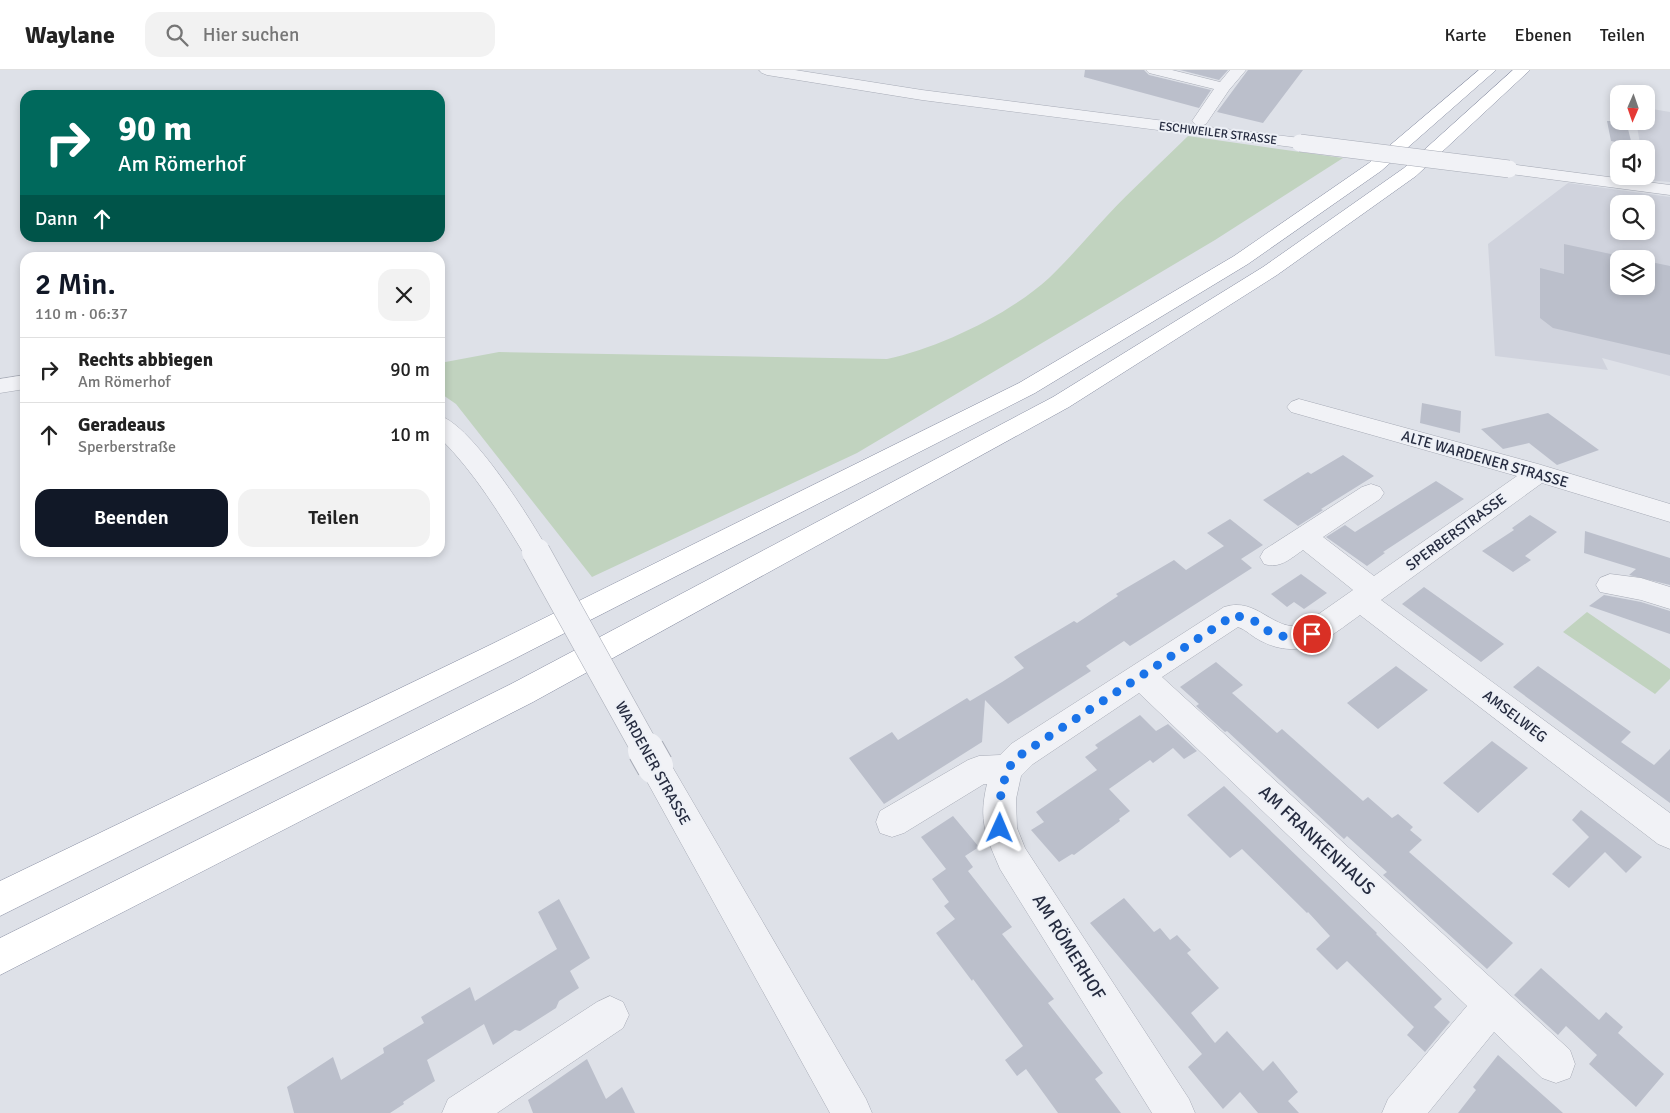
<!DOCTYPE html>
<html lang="de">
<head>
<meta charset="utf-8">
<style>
  body { margin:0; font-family:Signika,sans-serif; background:#f2f2f2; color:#222; height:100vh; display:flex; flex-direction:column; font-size:19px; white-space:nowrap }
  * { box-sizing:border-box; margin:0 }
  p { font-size:16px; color:#767676 }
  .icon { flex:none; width:28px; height:28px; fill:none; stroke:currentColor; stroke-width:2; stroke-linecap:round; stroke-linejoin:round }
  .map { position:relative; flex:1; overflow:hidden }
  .details { position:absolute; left:20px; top:182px; width:425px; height:305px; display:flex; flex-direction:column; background:#fff; border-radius:15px; box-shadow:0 2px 8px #0003 }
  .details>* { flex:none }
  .top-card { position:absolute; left:20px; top:20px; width:425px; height:152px; border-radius:15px; box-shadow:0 2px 8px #0003; background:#00695c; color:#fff; overflow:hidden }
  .needle { width:32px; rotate:182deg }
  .buttons { position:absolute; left:1610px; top:15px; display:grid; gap:10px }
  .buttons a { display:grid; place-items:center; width:45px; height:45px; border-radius:10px; background:#fff; box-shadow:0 2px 8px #0003; font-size:25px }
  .pin { position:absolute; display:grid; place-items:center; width:42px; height:42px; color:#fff; margin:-21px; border:2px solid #fff; border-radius:50%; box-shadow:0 1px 5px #0007 }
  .me { position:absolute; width:55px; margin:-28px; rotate:1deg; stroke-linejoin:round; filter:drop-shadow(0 0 4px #0008) }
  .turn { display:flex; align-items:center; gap:18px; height:105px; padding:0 15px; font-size:22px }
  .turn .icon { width:65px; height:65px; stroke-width:2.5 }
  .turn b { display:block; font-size:35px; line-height:42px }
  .then { display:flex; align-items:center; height:48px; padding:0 15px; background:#0003; gap:10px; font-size:19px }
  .round { display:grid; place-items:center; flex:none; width:52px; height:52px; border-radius:15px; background:#f2f2f2 }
  .overview { display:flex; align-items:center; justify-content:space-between; height:85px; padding:0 15px }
  h1 { font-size:30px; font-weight:600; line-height:38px; color:#111827 }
  .button { display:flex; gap:10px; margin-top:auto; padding:10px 15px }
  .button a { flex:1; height:58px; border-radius:15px; background:#111827; color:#fff; font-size:20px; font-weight:600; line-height:58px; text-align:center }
  .button a+a { background:#f2f2f2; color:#222 }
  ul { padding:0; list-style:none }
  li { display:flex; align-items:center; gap:15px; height:65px; padding:0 15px; border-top:1px solid #e0e0e0 }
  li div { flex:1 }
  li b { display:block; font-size:19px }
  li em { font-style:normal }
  header { display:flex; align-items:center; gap:30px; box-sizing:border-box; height:70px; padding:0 25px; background:#fff; border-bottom:1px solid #e0e0e0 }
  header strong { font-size:24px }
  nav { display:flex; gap:28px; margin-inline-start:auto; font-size:18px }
  .search { width:350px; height:45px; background:#f2f2f2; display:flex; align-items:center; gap:12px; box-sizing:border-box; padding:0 18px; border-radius:15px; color:#767676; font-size:19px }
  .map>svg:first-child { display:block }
  .built { fill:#d0d3dd; fill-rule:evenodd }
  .green { fill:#c1d3bf }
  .building { fill:#bbbfcb }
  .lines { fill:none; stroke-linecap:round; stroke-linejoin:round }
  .minor-casing { stroke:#a7abb6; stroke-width:1 }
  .highway-casing { stroke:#858ba0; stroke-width:1 }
  .minor { fill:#f1f2f6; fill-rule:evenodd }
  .highway { fill:#fff; fill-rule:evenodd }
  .minor-bridge-far2-casing { stroke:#a7abb6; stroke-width:18; stroke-linecap:butt }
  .minor-bridge-far1-casing { stroke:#a7abb6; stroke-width:29; stroke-linecap:butt }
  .minor-bridge-casing { stroke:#a7abb6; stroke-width:38; stroke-linecap:butt }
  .minor-bridge-far2 { stroke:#f1f2f6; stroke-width:17 }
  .minor-bridge-far1 { stroke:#f1f2f6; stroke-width:28 }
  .minor-bridge { stroke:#f1f2f6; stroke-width:36 }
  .route { stroke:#1a73e8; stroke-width:9; stroke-dasharray:0 16.2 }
  .labels { text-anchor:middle; stroke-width:4; stroke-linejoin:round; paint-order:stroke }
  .far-street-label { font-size:12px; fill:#262c40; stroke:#edf0f6 }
  .street-label { font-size:15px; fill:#262c40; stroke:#edf0f6 }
  .near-street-label { font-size:18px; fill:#262c40; stroke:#edf0f6 }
</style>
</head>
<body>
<header>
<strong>Waylane</strong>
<div class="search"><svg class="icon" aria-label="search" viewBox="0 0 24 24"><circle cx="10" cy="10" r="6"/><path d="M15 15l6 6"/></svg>Hier suchen</div>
<nav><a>Karte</a><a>Ebenen</a><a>Teilen</a></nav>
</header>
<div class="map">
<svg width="1670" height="1043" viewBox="0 0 1670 1043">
  <rect width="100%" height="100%" fill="#dee1e8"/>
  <!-- built -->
  <path class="built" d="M1646,38L1670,42V112L1646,110V79H1641L1636,51H1646Z
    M1568,113L1670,127V306L1602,288L1608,300L1495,286L1488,174ZM1619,134H1646V161H1619ZM1619,189H1646V216H1619Z"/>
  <!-- green -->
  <path class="green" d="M1188,66L1343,88L1215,170L857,383L592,507L456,334L440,323V293L499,282L887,289C939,278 1010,244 1049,208C1070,188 1087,167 1106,147C1132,119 1161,93 1188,66Z
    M1587,542L1670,599V609L1655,624L1563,562Z"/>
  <!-- building -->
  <path class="building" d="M1085,0H1144L1149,5L1211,20L1199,38L1084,7Z
    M1180,0H1228L1219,10Z
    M1248,0H1303L1263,53L1217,42Z
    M1607,51H1626L1632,75L1611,71Z
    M1564,174L1634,189H1619V216H1646V191L1670,196V285L1553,258L1540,248V198L1564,204Z
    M1422,333L1461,341L1460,363L1420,353Z
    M1548,343L1599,380L1557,395L1529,373L1503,379L1481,359Z
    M1343,385L1374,406L1321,439L1323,440L1298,456L1263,430L1308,402L1311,404Z
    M1436,411L1464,429L1383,482L1385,483L1367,496L1326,467L1345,455L1355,462Z
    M1530,445L1557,462L1525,486L1531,490L1513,502L1482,481L1514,460L1512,458Z
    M1230,449L1263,475L1241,489L1252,498L1130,576L1124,571L1086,596L1091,601L1008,654L985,630L982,672L884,734L849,688L892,662L898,670L967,628L970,631L1002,612L1024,598L1014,587L1074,551L1077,553L1118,526L1116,524L1174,490L1186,500L1224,476L1207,463Z
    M1585,461L1670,488V515L1629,505L1636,499L1584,483Z
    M1301,504L1327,523L1304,539L1294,532L1287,537L1271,524Z
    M1424,517L1504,574L1481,592L1402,534Z
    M1604,525L1641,532L1670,541V564L1589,536Z
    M1216,592L1243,615L1232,623L1277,663L1282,659L1363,731L1368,727L1392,748L1398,744L1413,757L1410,760L1422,770L1409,782L1513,873L1487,899L1383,805L1387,802L1347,766L1344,769L1227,661L1225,662L1196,636L1199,634L1180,617Z
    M1396,596L1428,620L1378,659L1347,633Z
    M1538,596L1631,662L1621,672L1654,695L1670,679V733L1513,617Z
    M1140,645L1156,661L1168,654L1197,681L1184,689L1173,678L1153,693L1150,690L1109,719L1130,741L1119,749L1120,751L1074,785L1072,784L1059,792L1031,760L1044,752L1036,742L1097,700L1085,687L1098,678L1095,675Z
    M1492,671L1528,698L1478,743L1443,713Z
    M1224,716L1377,863L1376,864L1442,929L1434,937L1450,952L1425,982L1407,965L1414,957L1347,891L1337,900L1316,879L1330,866L1308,842L1307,843L1242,779L1230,788L1187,745Z
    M1581,740L1642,787L1626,803L1605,782L1569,818L1552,804L1589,767L1572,750Z
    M953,746L979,777L965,786L973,797L968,801L1012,857L1002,864L1054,929L1048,933L1103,1003L1095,1009L1121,1043H1058L1026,999L1017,1006L1005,990L1023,976L973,909L972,911L936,863L955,849L944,836L949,832L932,809L946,799L921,767Z
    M1124,828L1154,862L1160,858L1170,870L1177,865L1191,880L1187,883L1219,918L1191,943L1215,973L1227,961L1263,1001L1273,991L1298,1022L1288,1031L1299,1043H1258L1240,1022L1223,1039L1188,997L1202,984L1090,853Z
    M559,829L590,888L570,901L579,918L559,931L556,938L520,961L515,960L493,975L484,954L427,990L435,1011L403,1032L404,1034L390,1043H294L287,1017L333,987L341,1010L384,983L383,978L424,953L421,947L470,917L475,931L557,879L538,842Z
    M1541,898L1599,950L1606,942L1623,957L1618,963L1664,1004L1636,1037L1589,994L1597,985L1566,956L1558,965L1514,925Z
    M1498,985L1563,1043H1458L1476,1020L1473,1017Z
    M587,989L606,1029L622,1017L635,1043H533L528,1030Z"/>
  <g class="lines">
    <defs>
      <path id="minor" d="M759,0H795L922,20L1196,55L1192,51L1214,19L1149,3L1146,0H1172L1220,12L1230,0H1246L1229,20L1206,54L1201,56L1300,68L1306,69L1308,73L1306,77L1300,78L922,30L767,5L762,3Z
        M1509,94L1670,115V125L1503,103L1500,99L1503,95Z
        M25,305V319L0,323V309Z
        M1299,329L1538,394L1670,434V452L1542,413L1381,530L1670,743V779L1658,774L1360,545C1328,568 1302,592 1261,571C1252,567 1247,560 1238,557L1162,607L1570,980L1575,994L1570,1008L1556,1013L1542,1008L1494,962L1428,1043H1382L1388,1029L1467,936L1139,623L1033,694L1021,706L1016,729L1017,758L1025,778L1189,1029L1195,1043H1152L1000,799C986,766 978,751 987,714H984L904,763L892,767L880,763L876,752L880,741L968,690L979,686L1000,685L1011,674L1224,537C1258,526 1273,563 1303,555L1353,520L1303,480C1290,489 1280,499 1264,494L1260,487L1264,480L1362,417L1371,414L1380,417L1384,423L1380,429L1323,467L1374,506L1517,406L1291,342L1287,337L1291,332Z
        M440,346C472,355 532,451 549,482L545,489L536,492L527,489C501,446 476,404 440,368Z
        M1610,504L1641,508L1670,517V539L1641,530L1600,522L1596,515L1600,508Z
        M655,682L666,686L866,1029L872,1043H830L644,706L639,696L644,686Z
        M610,926L623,932L629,945L623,958L497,1043H442L448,1029L597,932Z"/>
      <path id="highway" d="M1479,0H1496L1381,101L1248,194L1035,323L512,590L0,846V811L492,574L1019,313L1234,186L1369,93Z
        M1513,0H1530L1416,106L1277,205L1069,337L533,632L0,905V868L511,614L1053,327L1263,197L1404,98Z"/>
    </defs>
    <!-- minor casing -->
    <use href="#minor" class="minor-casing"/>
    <!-- highway casing -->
    <use href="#highway" class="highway-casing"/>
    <!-- minor -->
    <use href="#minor" class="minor"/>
    <!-- highway -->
    <use href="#highway" class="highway"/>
    <defs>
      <path id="minor-bridge-far2" d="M1300,73L1509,99"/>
      <path id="minor-bridge-far1" d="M536,482L647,682"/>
      <path id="minor-bridge" d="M646,680L655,696"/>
    </defs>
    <!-- minor-bridge-far2 casing -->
    <use href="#minor-bridge-far2" class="minor-bridge-far2-casing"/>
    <!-- minor-bridge-far1 casing -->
    <use href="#minor-bridge-far1" class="minor-bridge-far1-casing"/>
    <!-- minor-bridge casing -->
    <use href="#minor-bridge" class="minor-bridge-casing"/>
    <!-- minor-bridge-far2 -->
    <use href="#minor-bridge-far2" class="minor-bridge-far2"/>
    <!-- minor-bridge-far1 -->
    <use href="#minor-bridge-far1" class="minor-bridge-far1"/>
    <!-- minor-bridge -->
    <use href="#minor-bridge" class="minor-bridge"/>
  </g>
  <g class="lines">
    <!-- route -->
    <path class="route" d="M1000,758V729L1007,699L1022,684L1234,545L1253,550L1271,563L1294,569L1312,564"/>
  </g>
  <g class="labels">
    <!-- far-street labels -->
    <g class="far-street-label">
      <text transform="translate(1218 63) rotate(7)" y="4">ESCHWEILER STRASSE</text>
    </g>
    <!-- street labels -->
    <g class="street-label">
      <text transform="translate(1485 389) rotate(16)" y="5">ALTE WARDENER STRASSE</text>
      <text transform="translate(1456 462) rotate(-36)" y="5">SPERBERSTRASSE</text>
      <text transform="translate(1515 646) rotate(37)" y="5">AMSELWEG</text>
      <text transform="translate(653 693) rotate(61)" y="5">WARDENER STRASSE</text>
    </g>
    <!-- near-street labels -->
    <g class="near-street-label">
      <text transform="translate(1317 770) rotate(43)" y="6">AM FRANKENHAUS</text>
      <text transform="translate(1069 877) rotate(58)" y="6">AM RÖMERHOF</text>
    </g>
  </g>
</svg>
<div class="buttons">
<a><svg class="needle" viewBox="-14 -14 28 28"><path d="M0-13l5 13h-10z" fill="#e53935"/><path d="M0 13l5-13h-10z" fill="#767676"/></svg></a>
<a><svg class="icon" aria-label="sound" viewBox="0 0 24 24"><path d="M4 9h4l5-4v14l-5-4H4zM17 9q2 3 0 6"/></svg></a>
<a><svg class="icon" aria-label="search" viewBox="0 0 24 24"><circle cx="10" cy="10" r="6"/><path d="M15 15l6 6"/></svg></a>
<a><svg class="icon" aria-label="layers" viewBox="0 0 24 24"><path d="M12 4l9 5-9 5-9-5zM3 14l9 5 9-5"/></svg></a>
</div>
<div class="pin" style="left:1312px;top:564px;background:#d93025"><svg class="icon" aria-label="arrive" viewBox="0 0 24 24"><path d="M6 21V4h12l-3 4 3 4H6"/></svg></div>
<svg class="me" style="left:1000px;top:758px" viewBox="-20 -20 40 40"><path d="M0-17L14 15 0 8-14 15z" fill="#1a73e8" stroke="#fff" stroke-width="4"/></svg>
<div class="top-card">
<div class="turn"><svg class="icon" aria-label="right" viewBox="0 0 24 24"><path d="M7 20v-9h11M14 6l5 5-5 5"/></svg><div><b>90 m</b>Am Römerhof</div></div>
<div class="then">Dann<svg class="icon" aria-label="ahead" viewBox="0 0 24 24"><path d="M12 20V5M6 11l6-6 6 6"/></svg></div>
</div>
<section class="details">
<div class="overview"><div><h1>2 Min.</h1><p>110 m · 06:37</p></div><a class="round"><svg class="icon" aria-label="close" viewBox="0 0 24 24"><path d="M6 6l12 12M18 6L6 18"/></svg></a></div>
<ul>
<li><svg class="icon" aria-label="right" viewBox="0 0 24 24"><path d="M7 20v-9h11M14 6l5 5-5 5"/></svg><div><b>Rechts abbiegen</b><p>Am Römerhof</p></div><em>90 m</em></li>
<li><svg class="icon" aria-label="ahead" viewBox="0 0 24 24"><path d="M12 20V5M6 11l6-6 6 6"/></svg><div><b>Geradeaus</b><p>Sperberstraße</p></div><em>10 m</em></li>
</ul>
<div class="button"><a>Beenden</a><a>Teilen</a></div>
</section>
</div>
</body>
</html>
